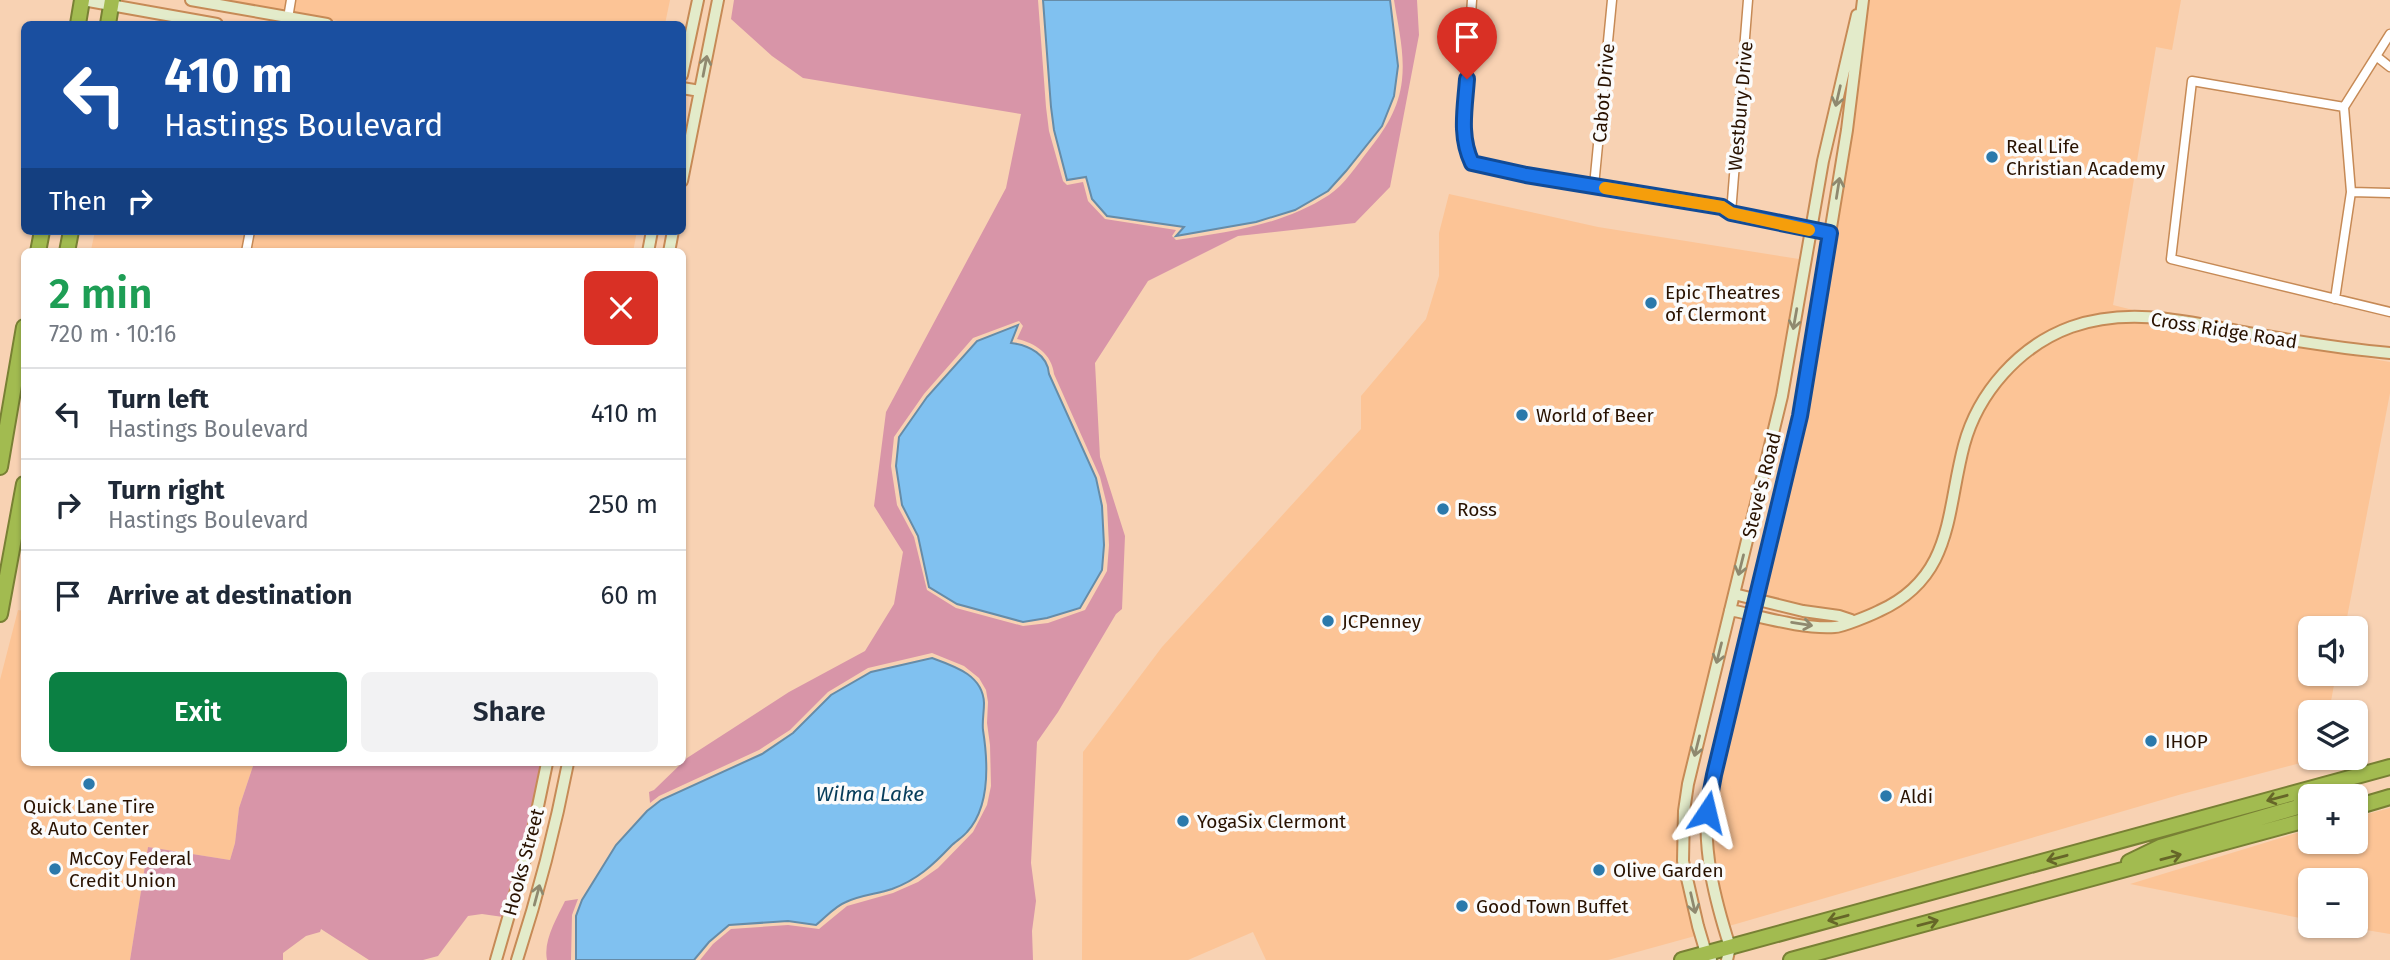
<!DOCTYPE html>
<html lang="en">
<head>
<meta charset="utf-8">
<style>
  body { margin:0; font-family:"Fira Sans",sans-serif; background:#f2f2f3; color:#1f2937; height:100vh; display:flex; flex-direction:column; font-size:26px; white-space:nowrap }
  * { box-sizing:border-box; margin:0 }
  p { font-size:23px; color:#747a83 }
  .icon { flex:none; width:38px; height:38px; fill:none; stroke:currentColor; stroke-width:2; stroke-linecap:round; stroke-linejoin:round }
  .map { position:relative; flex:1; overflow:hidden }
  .panel { position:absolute; left:21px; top:248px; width:665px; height:518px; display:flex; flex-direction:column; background:#fff; border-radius:10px; box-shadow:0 2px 5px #0004 }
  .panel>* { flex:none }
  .top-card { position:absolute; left:21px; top:21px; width:665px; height:214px; border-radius:10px; box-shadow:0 2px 5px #0004; background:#1a4fa0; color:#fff; overflow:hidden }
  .fabs { position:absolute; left:2298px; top:616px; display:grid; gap:14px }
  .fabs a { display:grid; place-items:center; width:70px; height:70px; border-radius:10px; background:#fff; box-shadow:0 2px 5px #0004; font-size:35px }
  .pin { position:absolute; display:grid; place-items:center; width:60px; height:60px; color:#fff; margin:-72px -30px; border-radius:50% 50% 50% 0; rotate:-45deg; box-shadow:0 0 7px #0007 }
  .pin .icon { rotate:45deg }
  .me { position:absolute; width:77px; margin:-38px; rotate:10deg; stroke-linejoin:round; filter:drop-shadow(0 0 5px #0008) }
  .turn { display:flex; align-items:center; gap:24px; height:147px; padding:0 28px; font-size:32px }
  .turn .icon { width:91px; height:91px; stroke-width:2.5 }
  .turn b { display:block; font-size:49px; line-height:60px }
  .then { display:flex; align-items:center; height:66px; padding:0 28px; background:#0003; gap:14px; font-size:26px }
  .round { display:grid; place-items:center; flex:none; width:74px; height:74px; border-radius:10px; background:#f2f2f3 }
  .headline { display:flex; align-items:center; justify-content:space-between; height:119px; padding:0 28px }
  h1 { font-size:42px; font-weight:600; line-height:52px; color:#1e9e55 }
  .button { display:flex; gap:14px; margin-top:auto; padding:14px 28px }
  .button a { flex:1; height:80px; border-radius:10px; background:#0b8043; color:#fff; font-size:28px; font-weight:600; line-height:80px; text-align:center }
  .button a+a { background:#f2f2f3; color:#1f2937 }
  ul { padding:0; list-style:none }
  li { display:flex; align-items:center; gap:21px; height:91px; padding:0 28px; border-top:2px solid #e0e1e3 }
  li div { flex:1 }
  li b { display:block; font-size:26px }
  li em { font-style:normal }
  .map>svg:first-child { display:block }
  .built { fill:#fcc496 }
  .green { fill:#d895a8; fill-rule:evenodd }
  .water { fill:#80c1f0; stroke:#668ca8; stroke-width:2 }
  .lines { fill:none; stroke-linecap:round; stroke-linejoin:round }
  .street-casing { stroke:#c68a56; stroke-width:11 }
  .secondary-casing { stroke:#c68a56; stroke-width:14 }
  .highway-casing { stroke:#788034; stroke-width:18 }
  .street { stroke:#fff; stroke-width:8 }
  .secondary { stroke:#e3ebca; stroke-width:10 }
  .highway { stroke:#a2bb50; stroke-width:14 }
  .oneway { stroke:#8f896f }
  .oneway2 { stroke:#666628 }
  .route-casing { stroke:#114b97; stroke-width:18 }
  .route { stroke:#1a73e8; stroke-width:12 }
  .slow { stroke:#f59e0b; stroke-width:12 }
  .poi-dot { fill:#2b79ab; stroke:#fbfbfb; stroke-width:2.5 }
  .labels { text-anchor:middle; stroke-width:7; stroke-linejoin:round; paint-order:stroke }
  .street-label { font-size:19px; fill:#291200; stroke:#fbfbfb }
  .poi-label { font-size:19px; fill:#291200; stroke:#fbfbfb; text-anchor:start }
  .water-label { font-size:21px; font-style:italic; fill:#063c5a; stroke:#fbfbfb }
</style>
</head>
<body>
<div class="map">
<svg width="2390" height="960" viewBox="0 0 2390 960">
  <rect width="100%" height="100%" fill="#f8d2b3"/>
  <!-- built -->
  <path class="built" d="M219,0H670L665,24H355Z
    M1869,0H2181L2172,50L2156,47L2113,305L2137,311L2090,317L2011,359L1996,374L1979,397L1964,426L1957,454L1943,525L1932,554L1918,575L1900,593L1864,613L1850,615L1811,609L1763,596L1806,418Z
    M1449,194L1598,227L1799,259L1779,385L1678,806V861L1695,936L1608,960H1266L1253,932L1188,960H1082L1083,752L1162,647L1361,429V396L1426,319L1439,276V233Z
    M95,231H637L633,252H100L91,250Z
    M2118,321L2164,323L2390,362V393L2345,628H2310V674H2336L2329,712H2310V758H2320L2182,794L1729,926L1715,863L1712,812L1715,791L1757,621L1808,631L1840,632L1891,612L1909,600L1928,580L1950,543L1969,447L1984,411L1994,393L2019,366L2049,343L2072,332Z
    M18,610L24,611V763H254L239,808L235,843L230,860L148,847L130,960H0V680Z
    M2390,808V934L2342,926H2356V880H2310V920L2130,884L2310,829V842H2356V817Z"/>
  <!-- green -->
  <path class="green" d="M734,0H1038L1046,107L1049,131L1063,181L1067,185L1083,182L1088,201L1105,219L1176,230L1172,236L1176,240C1229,232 1283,225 1329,195C1344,185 1357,165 1368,151C1385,130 1399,108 1402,80C1405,53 1398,26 1394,0H1417L1419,35L1390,187L1355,223L1238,236L1148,281L1095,363L1100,457L1125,536L1122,609L1116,614L1058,712L1037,742L1031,863L1036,901L1032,931L1033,960H700L713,944L731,929L788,925L819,929L847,906L893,893L918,882L938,868L973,832L987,805L991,786L990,745L987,723L988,702L986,690L979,678L964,666L932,653L868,668L828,692L790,730L759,750L659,796L650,803L649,792L654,790L687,758L789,692L865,651L894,604L903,552L874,506L886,412L1006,188L1021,114L803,78L772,56L731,19ZM1019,321L1023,326L1017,339C1035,343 1052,354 1054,374L1100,477L1107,505L1109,545L1107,571L1085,610L1048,623L1023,626L956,608L927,590L914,537L897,505L891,466L894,437L924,394L973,338Z
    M254,763H542L527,834L503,917L482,914L468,916L438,956L423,960H369L321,929L320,932L306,936L283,953V960H130L148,847L230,860L235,843L239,808Z
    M578,899L572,915L571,960H547C543,940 557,918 565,901Z"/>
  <!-- water -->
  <path class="water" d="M1043,0H1390L1398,66L1394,96L1382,126L1346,171L1328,191L1295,210L1256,222L1176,236L1184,227L1107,216L1092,199L1086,177L1067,180L1054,130L1051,107Z
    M1018,325L1011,343C1029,345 1048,355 1049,374L1096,478L1102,506L1104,545L1102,570L1080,608L1047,618L1023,622L957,604L929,587L918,536L902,505L896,466L899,437L927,397L977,341Z
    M932,658C954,666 983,675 984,703C984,713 982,721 983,730C988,762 991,806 967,832C963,837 956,841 951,846C933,865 917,880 892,889C877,894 860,895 846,902C835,906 825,918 816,925L788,921L729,925L709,942L694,960H576V916L582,900L616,845L647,811L661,800L762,754L793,733L831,695L871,672Z"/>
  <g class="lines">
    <defs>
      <path id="street" d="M1472,0L1463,132L1465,149L1472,162L1526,175L1722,207L1731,213L1830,233
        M287,24L291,0
        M2390,34L2344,107L2192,81L2171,259L2390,312
        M2376,56L2390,67
        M1594,186L1612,0
        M2351,192L2390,193
        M1731,213L1748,0
        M246,252L250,231
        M2335,299L2351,192L2344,107"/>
      <path id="secondary" d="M83,0L217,24
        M191,0L327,24
        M682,75L698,0
        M682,88L700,91
        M682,181L718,0
        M648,252L652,231
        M669,252L673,231
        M1734,594L1803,611L1839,616L1851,620
        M1730,610C1764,617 1800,629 1835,627C1842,627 1871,615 1879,611C1954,577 1946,512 1964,445C1978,393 2019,346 2071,327C2130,306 2189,322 2248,333C2295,341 2342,349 2390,353
        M496,960L532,835L547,763
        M517,960C538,895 555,830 568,763
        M1711,960L1706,953L1698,926L1683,861L1684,811L1688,784L1782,396L1823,161L1857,15
        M1727,960L1730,947C1715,900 1702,850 1708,801L1800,416L1847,130L1863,0"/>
      <path id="highway" d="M78,24L82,0
        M108,24L112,0
        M38,252L42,231
        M67,252L71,231
        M0,467L24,327
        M0,614L24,484
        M2356,807L2390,797
        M2129,862L2160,847L2298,807L2304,799V791
        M1682,960L2390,767
        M1791,960L2310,819"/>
    </defs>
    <!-- street casing -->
    <use href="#street" class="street-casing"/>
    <!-- secondary casing -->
    <use href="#secondary" class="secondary-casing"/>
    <!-- highway casing -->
    <use href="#highway" class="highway-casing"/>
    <!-- street -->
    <use href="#street" class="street"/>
    <!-- secondary -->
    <use href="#secondary" class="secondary"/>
    <!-- highway -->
    <use href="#highway" class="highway"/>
  </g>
  <!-- one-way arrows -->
  <defs><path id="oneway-shaft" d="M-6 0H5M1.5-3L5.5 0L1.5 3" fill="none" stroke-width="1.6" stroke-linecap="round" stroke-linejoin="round" transform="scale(1.75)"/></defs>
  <g class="oneway">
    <use href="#oneway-shaft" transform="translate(705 66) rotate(-79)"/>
    <use href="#oneway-shaft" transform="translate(1838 96) rotate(103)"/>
    <use href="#oneway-shaft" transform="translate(1838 188) rotate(-81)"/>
    <use href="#oneway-shaft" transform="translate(1795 319) rotate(100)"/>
    <use href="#oneway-shaft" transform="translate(1741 565) rotate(104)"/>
    <use href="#oneway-shaft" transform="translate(1802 624) rotate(9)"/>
    <use href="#oneway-shaft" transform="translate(1719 653) rotate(104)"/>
    <use href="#oneway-shaft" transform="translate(1697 746) rotate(104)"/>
    <use href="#oneway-shaft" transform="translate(537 895) rotate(-75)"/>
    <use href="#oneway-shaft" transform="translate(1693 903) rotate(77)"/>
  </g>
  <g class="oneway2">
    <use href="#oneway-shaft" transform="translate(2277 798) rotate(165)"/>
    <use href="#oneway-shaft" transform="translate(2171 857) rotate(-15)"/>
    <use href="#oneway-shaft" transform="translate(2057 858) rotate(165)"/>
    <use href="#oneway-shaft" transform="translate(1838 918) rotate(165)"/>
    <use href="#oneway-shaft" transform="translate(1928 923) rotate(-15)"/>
  </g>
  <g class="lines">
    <defs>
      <path id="route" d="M1467,79C1465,108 1459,136 1472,163L1526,175L1722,207L1731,213L1830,233L1800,416L1714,775L1707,812"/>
    </defs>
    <!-- route casing -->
    <use href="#route" class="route-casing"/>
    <!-- route -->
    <use href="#route" class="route"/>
    <!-- slow -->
    <path class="slow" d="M1605,188L1722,207L1731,213L1809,230"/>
  </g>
  <!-- markers -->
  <g class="poi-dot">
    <circle cx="1992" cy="157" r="7"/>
    <circle cx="1651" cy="303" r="7"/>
    <circle cx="1522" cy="415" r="7"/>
    <circle cx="1443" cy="509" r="7"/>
    <circle cx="1328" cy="621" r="7"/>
    <circle cx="2151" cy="741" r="7"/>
    <circle cx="89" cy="784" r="7"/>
    <circle cx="1886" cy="796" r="7"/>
    <circle cx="1183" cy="821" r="7"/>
    <circle cx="55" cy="869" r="7"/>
    <circle cx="1599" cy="870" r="7"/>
    <circle cx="1462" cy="906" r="7"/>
  </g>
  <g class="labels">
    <!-- street labels -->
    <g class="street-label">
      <text transform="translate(1603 93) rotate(-85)" y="7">Cabot Drive</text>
      <text transform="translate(1740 106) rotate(-85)" y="7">Westbury Drive</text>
      <text transform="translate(2224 330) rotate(9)" y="7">Cross Ridge Road</text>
      <text transform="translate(1761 485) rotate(-76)" y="7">Steve's Road</text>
      <text transform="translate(523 862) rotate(-75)" y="7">Hooks Street</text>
    </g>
    <!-- poi labels -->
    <g class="poi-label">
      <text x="2006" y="153">Real Life<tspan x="2006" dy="22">Christian Academy</tspan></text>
      <text x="1665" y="299">Epic Theatres<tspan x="1665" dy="22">of Clermont</tspan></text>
      <text x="1536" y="422">World of Beer</text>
      <text x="1457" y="516">Ross</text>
      <text x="1342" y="628">JCPenney</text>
      <text x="2165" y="748">IHOP</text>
      <text x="1900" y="803">Aldi</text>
      <text x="89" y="813" text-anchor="middle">Quick Lane Tire<tspan x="89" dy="22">&amp; Auto Center</tspan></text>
      <text x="1197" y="828">YogaSix Clermont</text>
      <text x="69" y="865">McCoy Federal<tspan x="69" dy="22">Credit Union</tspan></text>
      <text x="1613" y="877">Olive Garden</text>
      <text x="1476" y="913">Good Town Buffet</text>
    </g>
    <!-- water labels -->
    <g class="water-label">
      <text x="870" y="801">Wilma Lake</text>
    </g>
  </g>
</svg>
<div class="fabs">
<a><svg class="icon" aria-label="sound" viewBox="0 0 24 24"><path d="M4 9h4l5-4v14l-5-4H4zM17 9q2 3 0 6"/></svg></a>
<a><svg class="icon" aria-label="layers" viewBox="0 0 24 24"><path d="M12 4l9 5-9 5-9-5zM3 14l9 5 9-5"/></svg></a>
<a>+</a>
<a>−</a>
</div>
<div class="pin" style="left:1467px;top:79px;background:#d93025"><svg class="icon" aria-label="arrive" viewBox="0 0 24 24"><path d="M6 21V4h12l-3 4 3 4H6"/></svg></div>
<svg class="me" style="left:1707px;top:812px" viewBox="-20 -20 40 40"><path d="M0-17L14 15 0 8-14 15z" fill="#1a73e8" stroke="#fff" stroke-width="4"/></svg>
<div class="top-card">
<div class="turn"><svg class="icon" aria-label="left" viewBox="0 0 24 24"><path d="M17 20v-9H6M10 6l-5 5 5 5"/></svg><div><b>410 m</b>Hastings Boulevard</div></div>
<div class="then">Then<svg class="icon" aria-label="right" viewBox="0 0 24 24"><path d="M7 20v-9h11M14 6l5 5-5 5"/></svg></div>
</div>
<section class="panel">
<div class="headline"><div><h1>2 min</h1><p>720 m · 10:16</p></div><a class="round" style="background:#d93025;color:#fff"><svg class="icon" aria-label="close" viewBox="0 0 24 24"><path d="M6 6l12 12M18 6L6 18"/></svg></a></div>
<ul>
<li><svg class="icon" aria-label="left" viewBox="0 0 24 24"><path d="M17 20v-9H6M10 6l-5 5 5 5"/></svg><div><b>Turn left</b><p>Hastings Boulevard</p></div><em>410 m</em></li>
<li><svg class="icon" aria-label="right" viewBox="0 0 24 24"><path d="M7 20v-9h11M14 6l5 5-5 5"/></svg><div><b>Turn right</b><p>Hastings Boulevard</p></div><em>250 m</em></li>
<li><svg class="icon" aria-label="arrive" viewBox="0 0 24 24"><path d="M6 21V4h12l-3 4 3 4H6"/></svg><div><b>Arrive at destination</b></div><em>60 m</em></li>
</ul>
<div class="button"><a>Exit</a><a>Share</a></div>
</section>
</div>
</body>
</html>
